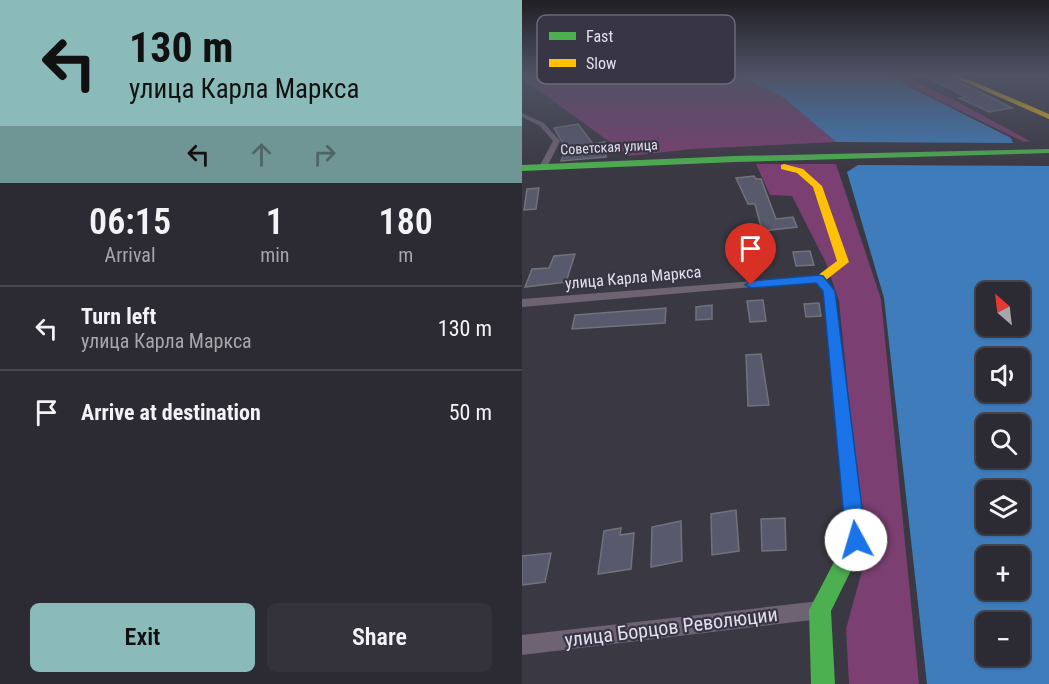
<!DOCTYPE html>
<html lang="en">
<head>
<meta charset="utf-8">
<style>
  body { margin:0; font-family:"Roboto Condensed",sans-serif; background:#34323a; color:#f1f3f6; height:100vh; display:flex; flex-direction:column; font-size:22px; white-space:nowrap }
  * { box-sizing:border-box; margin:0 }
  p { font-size:20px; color:#a6a7ac }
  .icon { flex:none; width:33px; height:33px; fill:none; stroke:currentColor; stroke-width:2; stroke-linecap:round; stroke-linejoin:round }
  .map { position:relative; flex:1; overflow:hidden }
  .drawer { display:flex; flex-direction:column; background:#2c2a32; width:522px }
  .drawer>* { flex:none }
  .top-card { background:#8bbbb9; color:#111; overflow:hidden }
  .needle { width:39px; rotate:332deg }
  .fabs { position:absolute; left:454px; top:282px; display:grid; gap:12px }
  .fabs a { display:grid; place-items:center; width:54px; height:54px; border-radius:9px; background:#2c2a32; box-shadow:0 2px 4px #0004,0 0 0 2px #48464d; font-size:30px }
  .pin { position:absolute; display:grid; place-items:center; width:51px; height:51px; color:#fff; margin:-62px -26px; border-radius:50% 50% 50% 0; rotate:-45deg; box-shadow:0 0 6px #0007 }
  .pin .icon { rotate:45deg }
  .me { position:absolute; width:66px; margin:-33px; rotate:354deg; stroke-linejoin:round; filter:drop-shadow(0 0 4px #0008) }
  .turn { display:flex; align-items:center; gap:21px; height:126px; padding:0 30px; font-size:27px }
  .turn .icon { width:78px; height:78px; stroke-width:2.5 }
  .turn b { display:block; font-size:42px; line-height:51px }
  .lanes { display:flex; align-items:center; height:57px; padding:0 30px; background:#0003; justify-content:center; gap:30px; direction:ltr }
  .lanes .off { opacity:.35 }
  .eta { display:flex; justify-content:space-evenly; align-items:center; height:102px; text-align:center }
  .eta b { font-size:36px; font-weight:600; line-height:42px }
  .primary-button { display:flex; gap:12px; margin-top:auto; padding:12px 30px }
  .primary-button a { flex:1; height:69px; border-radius:9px; background:#8bbbb9; color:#111; font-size:24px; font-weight:600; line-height:69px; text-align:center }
  .primary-button a+a { background:#34323a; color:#f1f3f6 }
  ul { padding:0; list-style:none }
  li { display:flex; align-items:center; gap:18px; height:84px; padding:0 30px; border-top:2px solid #48464d }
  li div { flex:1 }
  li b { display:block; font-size:22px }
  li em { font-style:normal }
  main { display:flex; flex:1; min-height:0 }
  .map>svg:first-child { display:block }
  .green { fill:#7b3f71 }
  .water { fill:#3e7cbc; fill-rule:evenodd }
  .building { fill:#575a6d; stroke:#72727a; stroke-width:1.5 }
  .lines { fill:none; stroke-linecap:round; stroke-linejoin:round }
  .street { fill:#6d6373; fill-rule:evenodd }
  .fast { fill:#4caf50; fill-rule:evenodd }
  .slow { fill:#ffc107; fill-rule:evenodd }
  .route { fill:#1a73e8; stroke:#114b97; stroke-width:1.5 }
  .labels { text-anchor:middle; stroke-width:4.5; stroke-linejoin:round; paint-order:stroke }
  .far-street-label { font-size:14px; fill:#e2e0ea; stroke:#383545 }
  .street-label { font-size:16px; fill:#e2e0ea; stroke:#383545 }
  .near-street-label { font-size:20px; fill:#e2e0ea; stroke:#383545 }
  .key { fill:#383545; stroke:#6b6877; stroke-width:1.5 }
  .key-label { font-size:16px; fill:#e2e0ea }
</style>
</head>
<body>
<main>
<section class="drawer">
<div class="top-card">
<div class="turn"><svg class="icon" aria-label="left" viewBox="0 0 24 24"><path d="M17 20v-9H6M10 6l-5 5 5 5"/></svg><div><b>130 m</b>улица Карла Маркса</div></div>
<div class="lanes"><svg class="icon" aria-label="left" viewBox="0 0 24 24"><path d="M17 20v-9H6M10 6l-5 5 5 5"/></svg><svg class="icon off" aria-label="ahead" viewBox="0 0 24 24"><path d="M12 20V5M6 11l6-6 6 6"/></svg><svg class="icon off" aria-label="right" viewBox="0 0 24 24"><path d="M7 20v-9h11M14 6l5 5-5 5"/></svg></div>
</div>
<div class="eta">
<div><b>06:15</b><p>Arrival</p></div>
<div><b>1</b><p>min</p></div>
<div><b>180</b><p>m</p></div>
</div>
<ul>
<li><svg class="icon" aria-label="left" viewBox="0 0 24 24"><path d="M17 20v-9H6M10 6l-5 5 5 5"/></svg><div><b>Turn left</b><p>улица Карла Маркса</p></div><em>130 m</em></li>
<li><svg class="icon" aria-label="arrive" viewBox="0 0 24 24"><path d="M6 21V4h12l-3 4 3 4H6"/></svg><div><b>Arrive at destination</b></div><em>50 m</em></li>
</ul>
<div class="primary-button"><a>Exit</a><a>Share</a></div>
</section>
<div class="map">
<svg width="527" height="684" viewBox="0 0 527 684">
  <rect width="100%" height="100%" fill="#3a3842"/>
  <!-- green -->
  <path class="green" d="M0,75H215L262,98L314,142L170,149L107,156L0,78Z
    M365,75H380L434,101L508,141L502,142Z
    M234,164H314L359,299L397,684H327L324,629L343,560L317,301L304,263L270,196L248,195Z"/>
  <!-- water -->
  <path class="water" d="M215,75H364L489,138L491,143L314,142L262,98Z
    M336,165L527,166V684H405L362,298L325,172ZM465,292H498V326H465ZM465,358H498V392H465ZM465,424H498V458H465ZM465,490H498V524H465ZM465,556H498V590H465ZM465,622H498V656H465Z"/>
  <!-- building -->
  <path class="building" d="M401,75H424L490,108L467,112L437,98L444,97Z
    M56,124L71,144L83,142L84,157L39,161L44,149L32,128Z
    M232,176L234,179H239L254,219L271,217L275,227L240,231L233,204H226L214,178Z
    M17,188L14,209L2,210L5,189Z
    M288,251L292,265L274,266L271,252Z
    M53,254L44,282L3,287L10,269L27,268L32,256Z
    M241,300L244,321L228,322L225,301Z
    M297,303L299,316L284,317L282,304Z
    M190,305V319L174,320V307Z
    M144,308L143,323L50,329L53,315Z
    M239,354L247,405L226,406L224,355Z
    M214,510L217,551L190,555L189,514Z
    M263,518L264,550L240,551L239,519Z
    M159,521L160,561L129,567L130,527Z
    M99,528L98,535L112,533L109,569L76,574L82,531Z
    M29,553L23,582L0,585V556Z"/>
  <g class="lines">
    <!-- street -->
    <path class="street" d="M521,75H527V80Z
      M0,113L22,123L38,141L24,169L17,167L31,141L18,126L0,117Z
      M297,276L301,277L302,279L301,281L0,307V299Z
      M298,601L305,603L307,610L305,617L298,619L0,655V635Z"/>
    <!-- fast -->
    <path class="fast" d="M527,149V153L213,162L0,171V165L213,156Z
      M323,436L329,438L331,443L344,540L309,611L313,684H289L287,610L324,539L315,443L317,438Z"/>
    <!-- slow -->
    <path class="slow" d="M427,75H436L527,114V119Z
      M262,164L281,169L300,186L327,262L304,280L313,291L331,443L329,448L323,450L317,448L315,443L301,292L291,279L315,261L291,187L275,173L259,169V165Z"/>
  </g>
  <!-- sky -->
  <linearGradient id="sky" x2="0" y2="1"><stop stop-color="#201f24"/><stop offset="0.44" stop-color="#4f5365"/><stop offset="1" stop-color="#4f5365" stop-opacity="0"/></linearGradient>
  <rect width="527" height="171" fill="url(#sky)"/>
  <!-- route -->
  <path class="route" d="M297,275L301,276L313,291L344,540L341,547L334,549L327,547L324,540L301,291L294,283L229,288L223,285L229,281Z"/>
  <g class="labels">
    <!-- far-street labels -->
    <g class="far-street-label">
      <text transform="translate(87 147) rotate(-3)" y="5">Советская улица</text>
    </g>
    <!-- street labels -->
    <g class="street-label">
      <text transform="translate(111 277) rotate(-5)" y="6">улица Карла Маркса</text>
    </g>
    <!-- near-street labels -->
    <g class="near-street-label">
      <text transform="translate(149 627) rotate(-7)" y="7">улица Борцов Революции</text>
    </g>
  </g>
  <!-- legend -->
  <rect x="15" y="15" width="198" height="69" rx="9" class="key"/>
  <rect x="27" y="32" width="27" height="8" fill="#4caf50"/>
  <rect x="27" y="59" width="27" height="8" fill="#ffc107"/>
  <g class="key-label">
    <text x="64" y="42">Fast</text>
    <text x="64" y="69">Slow</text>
  </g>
</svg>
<div class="fabs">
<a><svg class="needle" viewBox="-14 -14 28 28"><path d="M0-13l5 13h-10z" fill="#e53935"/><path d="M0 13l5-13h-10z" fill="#a6a7ac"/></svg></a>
<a><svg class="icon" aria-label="sound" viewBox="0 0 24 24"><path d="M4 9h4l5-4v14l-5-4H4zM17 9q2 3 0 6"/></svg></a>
<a><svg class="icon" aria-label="search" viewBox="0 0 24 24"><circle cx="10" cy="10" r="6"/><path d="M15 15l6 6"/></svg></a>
<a><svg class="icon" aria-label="layers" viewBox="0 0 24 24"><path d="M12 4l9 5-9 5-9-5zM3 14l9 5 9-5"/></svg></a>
<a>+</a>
<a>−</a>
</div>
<div class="pin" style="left:229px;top:285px;background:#d93025"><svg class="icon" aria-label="arrive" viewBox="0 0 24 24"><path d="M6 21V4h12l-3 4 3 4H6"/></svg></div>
<svg class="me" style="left:334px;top:540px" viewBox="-20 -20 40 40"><circle r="19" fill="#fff"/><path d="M0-13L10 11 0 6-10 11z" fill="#1a73e8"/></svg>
</div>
</main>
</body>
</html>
